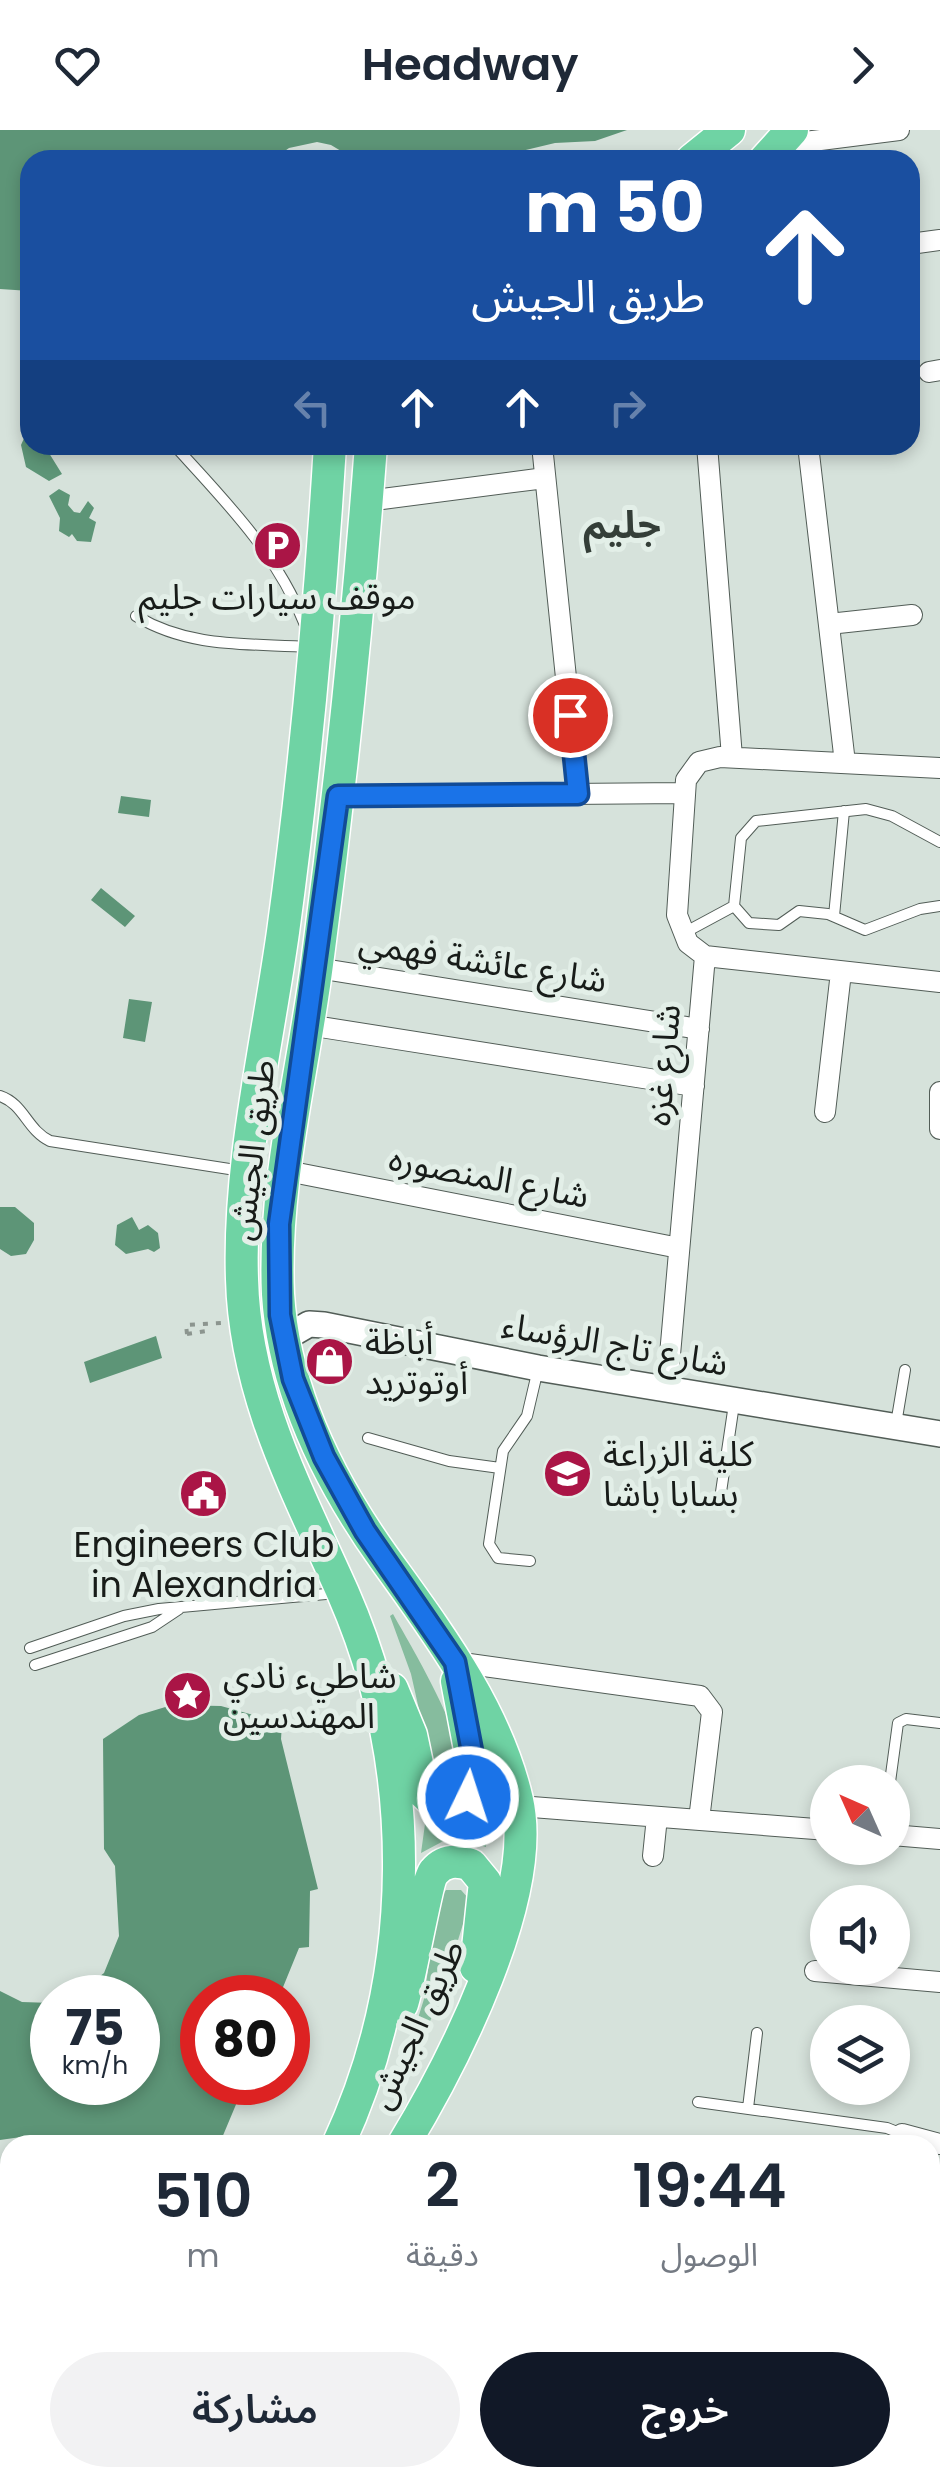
<!DOCTYPE html>
<html lang="ar">
<head>
<meta charset="utf-8">
<style>
  body { margin:0; font-family:Poppins,"Noto Sans Arabic",sans-serif; background:#f2f2f3; color:#1f2937; direction:rtl; height:100vh; display:flex; flex-direction:column; font-size:38px; white-space:nowrap }
  * { box-sizing:border-box; margin:0 }
  p { font-size:32px; color:#747a83 }
  .icon { flex:none; width:55px; height:55px; fill:none; stroke:currentColor; stroke-width:2; stroke-linecap:round; stroke-linejoin:round }
  .map { position:relative; flex:1; overflow:hidden; direction:ltr }
  .sheet { position:absolute; left:0px; top:2005px; width:940px; height:352px; display:flex; flex-direction:column; background:#fff; border-radius:30px 30px 0 0; box-shadow:0 5px 15px #0003; direction:rtl }
  .sheet>* { flex:none }
  .top-card { position:absolute; left:20px; top:20px; width:900px; height:305px; border-radius:30px; box-shadow:0 5px 15px #0003; direction:rtl; background:#1a4fa0; color:#fff; overflow:hidden }
  .needle { width:65px; rotate:315deg }
  .fabs { position:absolute; left:810px; top:1635px; display:grid; gap:20px }
  .fabs a { display:grid; place-items:center; width:100px; height:100px; border-radius:50%; background:#fff; box-shadow:0 5px 15px #0003; font-size:50px }
  .speed { position:absolute; left:30px; top:1845px; display:flex; gap:20px; font-size:50px; font-weight:700; text-align:center }
  .speed>* { display:grid; place-content:center; width:130px; height:130px; border-radius:50%; background:#fff; box-shadow:0 5px 15px #0003; line-height:1 }
  .speed small { font-size:25px; font-weight:400 }
  .speed .limit { border:15px solid #d22; background:#fff; color:#111 }
  .pin { position:absolute; display:grid; place-items:center; width:85px; height:85px; color:#fff; margin:-42px; border:5px solid #fff; border-radius:50%; box-shadow:0 2px 10px #0007 }
  .me { position:absolute; width:110px; margin:-55px; rotate:4deg; stroke-linejoin:round; filter:drop-shadow(0 0 8px #0008) }
  .turn { display:flex; align-items:center; gap:35px; height:210px; padding:0 50px; font-size:45px }
  .turn .icon { width:130px; height:130px; stroke-width:2.5 }
  .turn b { display:block; font-size:70px; line-height:85px }
  .lanes { display:flex; align-items:center; height:95px; padding:0 50px; background:#0003; justify-content:center; gap:50px; direction:ltr }
  .lanes .off { opacity:.35 }
  .eta { display:flex; justify-content:space-evenly; align-items:center; height:170px; text-align:center }
  .eta b { font-size:60px; font-weight:600; line-height:70px }
  .cta { display:flex; gap:20px; margin-top:auto; padding:20px 50px }
  .cta a { flex:1; height:115px; border-radius:60px; background:#111827; color:#fff; font-size:40px; font-weight:600; line-height:115px; text-align:center }
  .cta a+a { background:#f2f2f3; color:#1f2937 }
  header { display:flex; justify-content:space-between; align-items:center; height:130px; padding:0 50px; background:#fff; font-size:45px; font-weight:600 }
  .map>svg:first-child { display:block }
  .green { fill:#86bc9e }
  .water { fill:#5d9577 }
  .lines { fill:none; stroke-linecap:round; stroke-linejoin:round }
  .service-casing { stroke:#525d57; stroke-width:12 }
  .minor-casing { stroke:#525d57; stroke-width:22 }
  .tertiary-casing { stroke:#525d57; stroke-width:28 }
  .trunk-casing { stroke:#fff; stroke-width:35 }
  .path { stroke:#8c958f; stroke-width:4; stroke-dasharray:5 8; stroke-linecap:butt }
  .service { stroke:#fff; stroke-width:10 }
  .minor { stroke:#fff; stroke-width:20 }
  .tertiary { stroke:#fff; stroke-width:25 }
  .trunk { stroke:#6fd3a4; stroke-width:32 }
  .route-casing { stroke:#114b97; stroke-width:25 }
  .route { stroke:#1a73e8; stroke-width:18 }
  .labels { text-anchor:middle; stroke-width:10; stroke-linejoin:round; paint-order:stroke }
  .poi-label { font-size:35px; fill:#181c19; stroke:#e3efe8; text-anchor:start }
  .street-label { font-size:35px; fill:#181c19; stroke:#e3efe8 }
  .neighbourhood-label { font-size:38px; font-weight:bold; fill:#343e38; stroke:#e3efe8 }
</style>
</head>
<body>
<header><svg class="icon" aria-label="forward" viewBox="0 0 24 24"><path d="M9 5l7 7-7 7"/></svg>Headway<svg class="icon" aria-label="heart" viewBox="0 0 24 24"><path d="M12 20l-8-8c-3-5 5-10 8-4 3-6 11-1 8 4z"/></svg></header>
<div class="map">
<svg width="940" height="2357" viewBox="0 0 940 2357">
  <rect width="100%" height="100%" fill="#d6e2db"/>
  <!-- green -->
  <path class="green" d="M393,1484C412,1518 466,1607 461,1643L451,1651L434,1646L411,1544L390,1486Z
    M488,1684L486,1717L451,1707L421,1723L425,1694L459,1699Z
    M446,1760H461L468,1768V1778L440,1868L403,1954L398,1952L424,1869L437,1773Z"/>
  <!-- water -->
  <path class="water" d="M0,0H627L595,11L555,13L484,30H356L331,15L317,12L289,18L272,30H30V161L0,159Z
    M30,295V315H44L62,344L49,351L26,337L21,315Z
    M59,359L70,365L68,375L74,382L80,383L88,371L94,378L89,388L96,392L91,412L77,411L72,404L69,407L59,401L60,388L49,366Z
    M121,666L151,670L149,687L118,683Z
    M101,758L135,786L125,797L91,770Z
    M129,869L152,872L145,912L123,908Z
    M0,1077H15L34,1093V1110L26,1124L11,1126L0,1119Z
    M132,1087L139,1100L148,1095L158,1103L160,1118L154,1122L148,1119L126,1124L115,1115L117,1095Z
    M156,1206L162,1228L90,1253L84,1232Z
    M172,1575L221,1576L282,1593L281,1609L318,1759L310,1761L309,1817L299,1818L279,1867L202,1868V1952L245,1953L219,2015H45L28,2006L0,2010V1861L22,1872L52,1873V1952H138V1868L73,1867L104,1843L119,1806L115,1736L104,1719L103,1609L139,1585Z"/>
  <g class="lines">
    <defs>
      <path id="service" d="M174,315C225,371 277,423 305,495
        M136,486C191,519 249,513 310,517
        M940,712L892,686L866,679L756,691L741,708L734,776L749,793L779,795L799,781L828,784L865,800L920,779L940,776
        M834,786L844,681
        M682,804L734,776
        M0,966C24,974 27,1000 50,1011L242,1041
        M896,1294L905,1240
        M368,1308L449,1331L500,1338
        M721,1362L734,1274
        M530,1431L498,1428L489,1414L503,1321L527,1286L538,1239
        M30,1518L124,1486L159,1479L337,1463
        M35,1535L152,1497L179,1479
        M890,1652L898,1593L906,1589L940,1593
        M698,1972L887,1998L902,2004
        M748,1978L757,1903"/>
      <path id="minor" d="M781,15L899,0
        M910,114L940,110
        M929,242L940,240
        M542,315L578,664
        M707,315L732,627
        M808,315L845,633
        M367,371L545,348
        M829,494L912,485
        M940,638L720,627L699,632L686,650L677,785L688,813L705,826L940,852
        M338,666L684,663
        M317,838L699,899
        M308,895L694,956
        M940,962V999
        M825,982L841,842
        M287,1041L679,1118
        M667,1259L705,826
        M455,1532L700,1566L712,1582L699,1690
        M519,1676L828,1700
        M892,1705L940,1709
        M653,1726L657,1687
        M815,1841L940,1852
        M900,2015L902,2004L940,2014
        M930,2103L940,2104
        M930,2211L940,2212
        M627,2357L628,2348"/>
      <path id="tertiary" d="M283,1209L309,1194L324,1195L538,1238L940,1304"/>
      <path id="trunk" d="M692,30L729,0
        M765,30L792,0
        M330,315C320,478 305,641 283,802C267,916 238,1034 242,1149C245,1265 297,1360 343,1463C419,1636 418,1843 338,2015
        M371,315C358,488 340,662 317,834C303,942 273,1054 278,1164C284,1260 329,1351 384,1428C437,1502 496,1579 517,1670C539,1766 452,1934 403,2015
        M392,1559L411,1605L423,1662L436,1674L453,1675L468,1667L476,1651L457,1551
        M402,1874C410,1850 426,1751 434,1742C444,1730 457,1730 471,1735L485,1752L476,1837
        M138,2357L140,2348
        M167,2357L170,2348"/>
    </defs>
    <!-- service casing -->
    <use href="#service" class="service-casing"/>
    <!-- minor casing -->
    <use href="#minor" class="minor-casing"/>
    <!-- tertiary casing -->
    <use href="#tertiary" class="tertiary-casing"/>
    <!-- trunk casing -->
    <use href="#trunk" class="trunk-casing"/>
    <!-- path -->
    <path class="path" d="M187,1204L186,1195L221,1193
      M187,1204L207,1201"/>
    <!-- service -->
    <use href="#service" class="service"/>
    <!-- minor -->
    <use href="#minor" class="minor"/>
    <!-- tertiary -->
    <use href="#tertiary" class="tertiary"/>
    <!-- trunk -->
    <use href="#trunk" class="trunk"/>
  </g>
  <g class="lines">
    <defs>
      <path id="route" d="M468,1667L476,1643L455,1532L365,1401L324,1327L293,1249L280,1185L279,1094L338,666L578,664L570,585"/>
    </defs>
    <!-- route casing -->
    <use href="#route" class="route-casing"/>
    <!-- route -->
    <use href="#route" class="route"/>
  </g>
  <!-- icons -->
  <defs>
    <symbol id="parking-disc" viewBox="-11 -11 22 22"><circle r="9.5" fill="#aa1546" stroke="#e3efe8"/><path d="M-3.5-5.5H1a3.5 3.5 0 0 1 0 7H-1V5.5H-3.5ZM-1-3.4V-.6H.8a1.4 1.4 0 0 0 0-2.8Z" fill="#fff"/></symbol>
    <symbol id="shop-disc" viewBox="-11 -11 22 22"><circle r="9.5" fill="#aa1546" stroke="#e3efe8"/><path d="M-5-2.5h2.3a2.7 3.5 0 0 1 5.4 0H5L5.5 6h-11ZM-1.5-2.5h3a1.5 2.3 0 0 0-3 0Z" fill="#fff"/></symbol>
    <symbol id="school-disc" viewBox="-11 -11 22 22"><circle r="9.5" fill="#aa1546" stroke="#e3efe8"/><path d="M0-5L7-2L0 1L-7-2ZM-4 1L0 2.5L4 1V4Q0 6-4 4Z" fill="#fff"/></symbol>
    <symbol id="civic-disc" viewBox="-11 -11 22 22"><circle r="9.5" fill="#aa1546" stroke="#e3efe8"/><path d="M-.6-6.5H3V-4.5H.6V-3L4-1V1h2V6H-6V1h2V-1L-.6-3ZM-1.2 2.5V6h2.4V2.5Z" fill="#fff"/></symbol>
    <symbol id="sight-disc" viewBox="-11 -11 22 22"><circle r="9.5" fill="#aa1546" stroke="#e3efe8"/><path d="M0-6L1.8-2.2L6-1.7L2.9 1.2L3.7 5.4L0 3.3L-3.7 5.4L-2.9 1.2L-6-1.7L-1.8-2.2Z" fill="#fff"/></symbol>
  </defs>
  <g fill-rule="evenodd">
    <use href="#parking-disc" x="250" y="388" width="55" height="55"/>
    <use href="#shop-disc" x="302" y="1204" width="55" height="55"/>
    <use href="#school-disc" x="540" y="1316" width="55" height="55"/>
    <use href="#civic-disc" x="176" y="1336" width="55" height="55"/>
    <use href="#sight-disc" x="160" y="1538" width="55" height="55"/>
  </g>
  <g class="labels">
    <!-- poi labels -->
    <g class="poi-label">
      <text x="277" y="479" text-anchor="middle">موقف سيارات جليم</text>
      <text x="365" y="1224">أباظة<tspan x="365" dy="40">أوتوتريد</tspan></text>
      <text x="603" y="1336">كلية الزراعة<tspan x="603" dy="40">بسابا باشا</tspan></text>
      <text x="204" y="1427" text-anchor="middle">Engineers Club<tspan x="204" dy="40">in Alexandria</tspan></text>
      <text x="223" y="1558">شاطيء نادي<tspan x="223" dy="40">المهندسين</tspan></text>
    </g>
    <!-- street labels -->
    <g class="street-label">
      <text transform="translate(483 831) rotate(9)" y="12">شارع عائشة فهمي</text>
      <text transform="translate(663 935) rotate(-85)" y="12">شارع غزه</text>
      <text transform="translate(252 1020) rotate(-83)" y="12">طريق الجيش</text>
      <text transform="translate(489 1047) rotate(11)" y="12">شارع المنصوره</text>
      <text transform="translate(615 1214) rotate(10)" y="12">شارع تاج الرؤساء</text>
      <text transform="translate(416 1894) rotate(-65)" y="12">طريق الجيش</text>
    </g>
    <!-- neighbourhood labels -->
    <g class="neighbourhood-label">
      <text x="622" y="408">جليم</text>
    </g>
  </g>
</svg>
<div class="fabs">
<a><svg class="needle" viewBox="-14 -14 28 28"><path d="M0-13l5 13h-10z" fill="#e53935"/><path d="M0 13l5-13h-10z" fill="#747a83"/></svg></a>
<a><svg class="icon" aria-label="sound" viewBox="0 0 24 24"><path d="M4 9h4l5-4v14l-5-4H4zM17 9q2 3 0 6"/></svg></a>
<a><svg class="icon" aria-label="layers" viewBox="0 0 24 24"><path d="M12 4l9 5-9 5-9-5zM3 14l9 5 9-5"/></svg></a>
</div>
<div class="speed"><div>75<small>km/h</small></div><div class="limit">80</div></div>
<div class="pin" style="left:570px;top:585px;background:#d93025"><svg class="icon" aria-label="arrive" viewBox="0 0 24 24"><path d="M6 21V4h12l-3 4 3 4H6"/></svg></div>
<svg class="me" style="left:468px;top:1667px" viewBox="-20 -20 40 40"><circle r="17" fill="#1a73e8" stroke="#fff" stroke-width="3"/><path d="M0-11L8 9 0 5-8 9z" fill="#fff"/></svg>
<div class="top-card">
<div class="turn"><svg class="icon" aria-label="ahead" viewBox="0 0 24 24"><path d="M12 20V5M6 11l6-6 6 6"/></svg><div><b>50 m</b>طريق الجيش</div></div>
<div class="lanes"><svg class="icon off" aria-label="left" viewBox="0 0 24 24"><path d="M17 20v-9H6M10 6l-5 5 5 5"/></svg><svg class="icon" aria-label="ahead" viewBox="0 0 24 24"><path d="M12 20V5M6 11l6-6 6 6"/></svg><svg class="icon" aria-label="ahead" viewBox="0 0 24 24"><path d="M12 20V5M6 11l6-6 6 6"/></svg><svg class="icon off" aria-label="right" viewBox="0 0 24 24"><path d="M7 20v-9h11M14 6l5 5-5 5"/></svg></div>
</div>
<section class="sheet">
<div class="eta">
<div><b>19:44</b><p>الوصول</p></div>
<div><b>2</b><p>دقيقة</p></div>
<div><b>510</b><p>m</p></div>
</div>
<div class="cta"><a>خروج</a><a>مشاركة</a></div>
</section>
</div>
</body>
</html>
